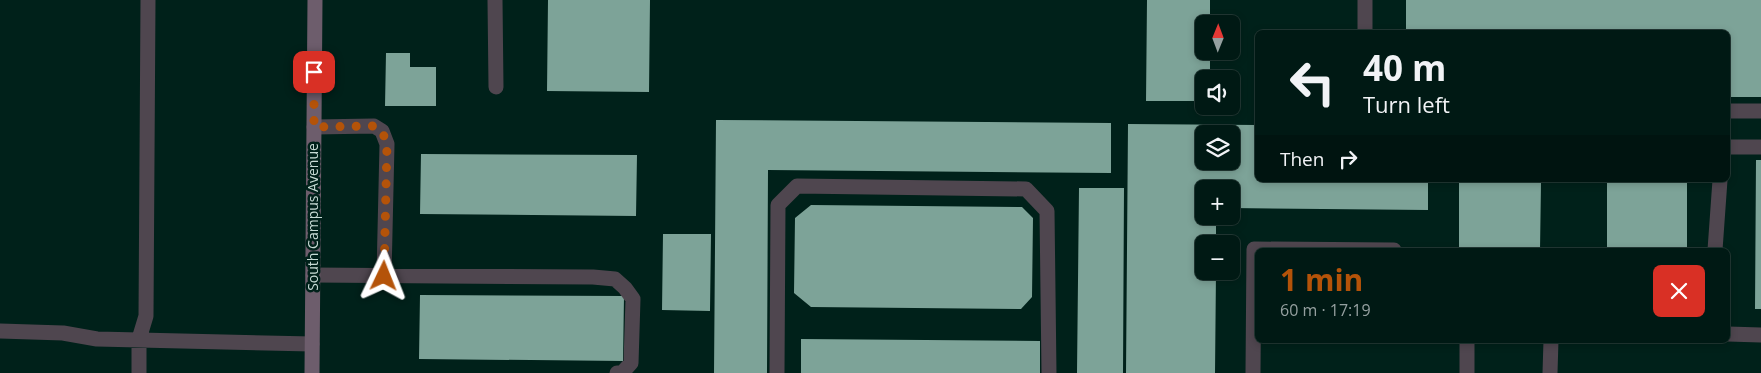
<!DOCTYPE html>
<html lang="en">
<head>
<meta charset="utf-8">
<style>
  body { margin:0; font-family:"Open Sans",sans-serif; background:#0a221d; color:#f1f3f6; height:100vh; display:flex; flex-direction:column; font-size:19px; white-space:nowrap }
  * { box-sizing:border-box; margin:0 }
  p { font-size:16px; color:#95a0a0 }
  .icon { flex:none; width:28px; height:28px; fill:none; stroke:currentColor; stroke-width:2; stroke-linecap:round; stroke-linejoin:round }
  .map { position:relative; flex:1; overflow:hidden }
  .panel { position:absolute; left:1255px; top:248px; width:475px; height:95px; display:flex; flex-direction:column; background:#001914; border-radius:8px; box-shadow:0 2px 8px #0003,0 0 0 1px #223834 }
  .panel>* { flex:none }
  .top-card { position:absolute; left:1255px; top:30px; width:475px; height:152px; border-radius:8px; box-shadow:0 2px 8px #0003,0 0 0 1px #223834; background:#001914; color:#f1f3f6; overflow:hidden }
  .needle { width:32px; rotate:1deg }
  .fabs { position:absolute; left:1195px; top:15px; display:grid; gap:10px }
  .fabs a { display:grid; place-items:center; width:45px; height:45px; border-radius:8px; background:#001914; box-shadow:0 2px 8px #0003,0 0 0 1px #223834; font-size:25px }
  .pin { position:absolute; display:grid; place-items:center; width:42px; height:42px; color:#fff; margin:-21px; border-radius:10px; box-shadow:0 2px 8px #0006 }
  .me { position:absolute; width:55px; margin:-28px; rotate:2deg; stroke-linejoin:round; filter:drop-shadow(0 0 4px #0008) }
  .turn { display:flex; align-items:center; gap:18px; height:105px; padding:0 25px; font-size:22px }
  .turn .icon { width:65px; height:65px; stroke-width:2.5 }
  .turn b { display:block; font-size:35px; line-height:42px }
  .then { display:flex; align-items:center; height:48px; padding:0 25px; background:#0003; gap:10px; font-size:19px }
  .round { display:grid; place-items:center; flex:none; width:52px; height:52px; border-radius:8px; background:#0a221d }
  .headline { display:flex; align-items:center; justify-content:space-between; height:85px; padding:0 25px }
  h1 { font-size:30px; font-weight:700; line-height:38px; color:#b45309 }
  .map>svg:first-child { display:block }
  .building { fill:#7da398; fill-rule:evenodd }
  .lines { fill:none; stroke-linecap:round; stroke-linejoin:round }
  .lane { stroke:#4f464f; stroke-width:15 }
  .secondary { stroke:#6d5d6c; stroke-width:15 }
  .route { stroke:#b45309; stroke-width:9; stroke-dasharray:0 16.2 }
  .labels { text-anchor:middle; stroke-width:5; stroke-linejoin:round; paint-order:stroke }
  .street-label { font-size:14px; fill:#c6dad4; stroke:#00211a }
</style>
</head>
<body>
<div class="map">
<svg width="1761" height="373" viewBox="0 0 1761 373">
  <rect width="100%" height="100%" fill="#00211a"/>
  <!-- building -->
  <path class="building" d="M548,0H650L649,92L547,91Z
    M1147,0H1210V24H1204V51H1210V79H1204V101H1146Z
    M1406,0H1761V97H1728V32H1406Z
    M386,53H410V67H436V106H385Z
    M716,120L1111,123V173L768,170L767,373H714Z
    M1128,124L1258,125V180H1428V210L1231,208V189H1204V216H1216V244H1204V271H1216L1215,373H1126ZM1204,134H1231V161H1204Z
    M421,154L637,155L636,216L420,214Z
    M1756,160H1761V309H1755Z
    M1607,180H1687V250H1607Z
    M1459,182L1541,183L1540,250H1459Z
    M1079,188H1124L1123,373H1077Z
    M811,205L1022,207L1033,218L1032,297L1021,309L811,307L794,293L795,218Z
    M663,234H711L710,311L662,310Z
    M420,295L624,296L623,361L419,359Z
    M801,339L1040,341V373H801Z"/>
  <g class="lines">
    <!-- lane -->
    <path class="lane" d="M495,0L496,87
      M1365,0V32
      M1728,111H1761
      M314,127L374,126L382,131L387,144L384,276
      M1728,147H1761
      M1715,250L1720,180
      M313,275L593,277L615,279L625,288L633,299L631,363L622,373H617
      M0,331L63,333L97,339L312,344
      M1728,334L1761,335
      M139,373V339L146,316L148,0
      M777,373L778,205L797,186L1026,189L1047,211L1049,373
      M1253,373L1254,249L1394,250
      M1467,373V340
      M1550,373L1551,340"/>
    <!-- secondary -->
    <path class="secondary" d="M312,373L315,0"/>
  </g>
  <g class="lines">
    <!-- route -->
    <path class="route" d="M314,72V127L374,126L382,131L387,144L384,276"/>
  </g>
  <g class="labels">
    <!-- street labels -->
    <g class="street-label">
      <text transform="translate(313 217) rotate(-90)" y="5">South Campus Avenue</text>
    </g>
  </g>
</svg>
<div class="fabs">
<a><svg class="needle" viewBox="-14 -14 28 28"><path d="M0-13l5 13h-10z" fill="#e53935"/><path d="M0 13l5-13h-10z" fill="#95a0a0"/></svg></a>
<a><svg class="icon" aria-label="sound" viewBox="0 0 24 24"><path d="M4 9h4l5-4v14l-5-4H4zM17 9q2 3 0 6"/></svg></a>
<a><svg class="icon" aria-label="layers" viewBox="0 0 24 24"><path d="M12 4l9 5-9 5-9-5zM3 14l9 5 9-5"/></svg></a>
<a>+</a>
<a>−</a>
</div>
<div class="pin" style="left:314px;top:72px;background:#d93025"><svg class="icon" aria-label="arrive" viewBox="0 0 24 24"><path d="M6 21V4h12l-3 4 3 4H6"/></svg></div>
<svg class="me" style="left:384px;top:276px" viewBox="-20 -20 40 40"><path d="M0-17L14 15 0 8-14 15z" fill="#b45309" stroke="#fff" stroke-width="4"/></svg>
<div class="top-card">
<div class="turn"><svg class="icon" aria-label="left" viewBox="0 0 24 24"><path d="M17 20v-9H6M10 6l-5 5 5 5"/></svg><div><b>40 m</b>Turn left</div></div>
<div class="then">Then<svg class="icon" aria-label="right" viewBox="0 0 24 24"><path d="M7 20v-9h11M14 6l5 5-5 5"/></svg></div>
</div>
<section class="panel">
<div class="headline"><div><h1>1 min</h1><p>60 m · 17:19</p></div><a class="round" style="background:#d93025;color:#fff"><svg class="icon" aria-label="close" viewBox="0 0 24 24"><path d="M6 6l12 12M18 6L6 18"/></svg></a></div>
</section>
</div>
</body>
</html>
